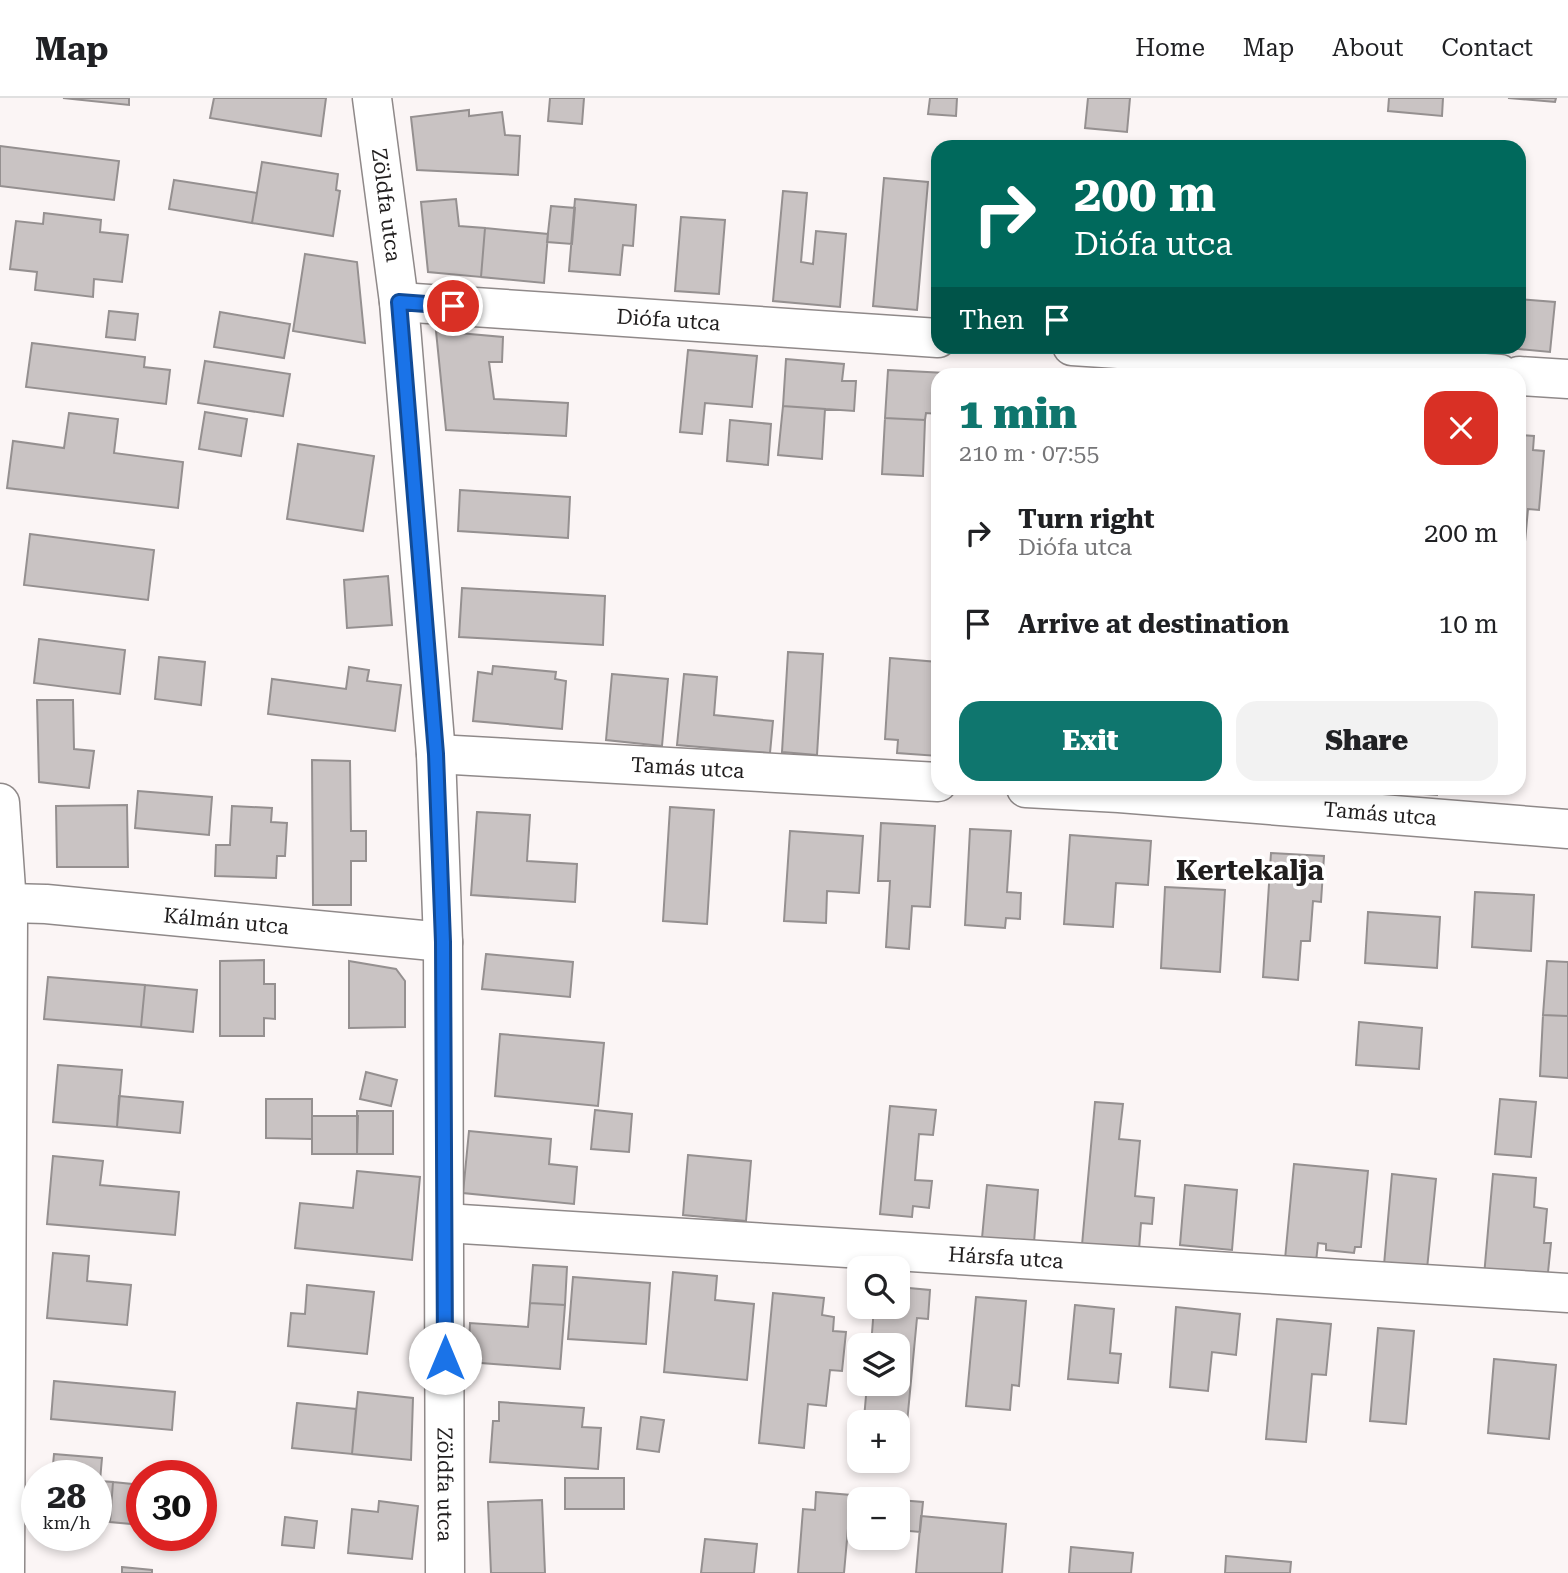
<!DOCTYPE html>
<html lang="en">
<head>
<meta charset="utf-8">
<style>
  body { margin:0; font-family:"Roboto Serif",serif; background:#f2f2f2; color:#202124; height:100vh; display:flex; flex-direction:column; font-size:26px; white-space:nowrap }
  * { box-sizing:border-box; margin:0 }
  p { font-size:23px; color:#757577 }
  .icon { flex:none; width:38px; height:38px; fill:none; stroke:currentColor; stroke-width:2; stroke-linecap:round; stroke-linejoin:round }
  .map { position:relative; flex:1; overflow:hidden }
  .details { position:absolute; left:931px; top:270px; width:595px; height:427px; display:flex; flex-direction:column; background:#fff; border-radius:21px; box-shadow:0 4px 10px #0003 }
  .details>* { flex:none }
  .hud { position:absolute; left:931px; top:42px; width:595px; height:214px; border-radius:21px; box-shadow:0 4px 10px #0003; background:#00695c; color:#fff; overflow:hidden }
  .fabs { position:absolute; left:847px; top:1158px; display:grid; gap:14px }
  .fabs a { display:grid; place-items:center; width:63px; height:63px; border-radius:14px; background:#fff; box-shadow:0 4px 10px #0003; font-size:35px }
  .speed { position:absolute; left:21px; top:1362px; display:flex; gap:14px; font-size:35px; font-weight:700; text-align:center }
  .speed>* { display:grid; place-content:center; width:91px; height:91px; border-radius:50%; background:#fff; box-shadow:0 4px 10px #0003; line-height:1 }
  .speed small { font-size:18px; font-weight:400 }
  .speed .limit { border:10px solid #d22; background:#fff; color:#111 }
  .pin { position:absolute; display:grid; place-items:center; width:60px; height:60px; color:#fff; margin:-30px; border:4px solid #fff; border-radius:50%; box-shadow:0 2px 7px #0007 }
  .me { position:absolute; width:77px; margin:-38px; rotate:0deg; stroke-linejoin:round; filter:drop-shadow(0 0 5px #0008) }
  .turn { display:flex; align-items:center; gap:24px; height:147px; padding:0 28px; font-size:32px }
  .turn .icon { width:91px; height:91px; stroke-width:2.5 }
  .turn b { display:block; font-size:49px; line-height:60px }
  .then { display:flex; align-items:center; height:66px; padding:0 28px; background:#0003; gap:14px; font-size:26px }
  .round { display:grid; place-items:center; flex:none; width:74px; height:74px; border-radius:21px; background:#f2f2f2 }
  .summary { display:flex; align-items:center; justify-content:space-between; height:119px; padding:0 28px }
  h1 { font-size:42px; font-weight:800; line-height:52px; color:#0f766e }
  .action { display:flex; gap:14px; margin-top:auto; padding:14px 28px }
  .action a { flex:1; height:80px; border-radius:21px; background:#0f766e; color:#fff; font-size:28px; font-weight:800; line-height:80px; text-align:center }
  .action a+a { background:#f2f2f2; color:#202124 }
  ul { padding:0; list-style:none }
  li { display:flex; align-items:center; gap:21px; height:91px; padding:0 28px }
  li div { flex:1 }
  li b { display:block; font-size:26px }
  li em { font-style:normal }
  header { display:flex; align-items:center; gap:42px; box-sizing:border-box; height:98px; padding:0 35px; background:#fff; border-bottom:2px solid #e0e0e0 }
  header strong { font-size:33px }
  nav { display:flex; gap:38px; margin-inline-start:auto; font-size:24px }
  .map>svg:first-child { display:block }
  .building { fill:#c9c3c3; stroke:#959090; stroke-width:2 }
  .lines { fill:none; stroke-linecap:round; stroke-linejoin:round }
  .minor-casing { stroke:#8f8989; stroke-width:41 }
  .minor { stroke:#fff; stroke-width:38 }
  .route-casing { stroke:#114b97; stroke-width:18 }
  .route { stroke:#1a73e8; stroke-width:12 }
  .labels { text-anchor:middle; stroke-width:7; stroke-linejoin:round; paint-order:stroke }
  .street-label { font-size:21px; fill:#211e1e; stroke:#fff }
  .district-label { font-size:28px; font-weight:bold; fill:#211e1e; stroke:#fff }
</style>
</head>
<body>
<header>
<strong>Map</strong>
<nav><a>Home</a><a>Map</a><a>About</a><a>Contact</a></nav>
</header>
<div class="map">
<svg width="1568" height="1475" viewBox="0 0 1568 1475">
  <rect width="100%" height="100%" fill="#fbf5f5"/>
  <!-- building -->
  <path class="building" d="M63,0H129V7Z
    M214,0H326L321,38L210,20Z
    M550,0H584L582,26L548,23Z
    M930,0H957L956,18L928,16Z
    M1088,0H1130L1127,34L1085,30Z
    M1389,0H1443L1442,18L1388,13Z
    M1508,0H1556L1555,4Z
    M469,12V18L502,14L505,37L520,38L518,77L417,72L411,19Z
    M0,48L119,63L114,102L0,88Z
    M262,64L338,76L336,92L340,93L333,138L252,125Z
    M884,80L928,84L917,212L873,208Z
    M174,82L257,95L252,125L169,111Z
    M783,93L807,95L801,164L813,166L816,133L846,136L840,209L773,203Z
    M456,101L459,128L485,130L481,179L428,174L421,104Z
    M575,101L636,107L633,148L623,147L620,177L569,173Z
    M551,108L575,110L572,146L547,144Z
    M44,115L101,122L100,134L128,137L122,184L94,181L93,199L35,192L37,174L10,171L16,123L43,126Z
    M681,119L725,122L719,196L675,193Z
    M485,130L548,136L544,185L481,179Z
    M305,156L357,164L365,245L293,233Z
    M1519,201L1555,204L1550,254L1487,248H1519Z
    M109,213L138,216L135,242L106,239Z
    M220,214L290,226L284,260L214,249Z
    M436,233L503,239L502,264H489L494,301L568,305L566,338L446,332Z
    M32,245L145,259L144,269L170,272L166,306L26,289Z
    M688,252L757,258L752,309L705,305L702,336L680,334Z
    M786,261L844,266L842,283H856L854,313L783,308Z
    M205,263L290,276L283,318L198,305Z
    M888,272L946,275V276H938V316L926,315L925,322L885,320Z
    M783,308L825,311L822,361L778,357Z
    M205,314L247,321L241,358L199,351Z
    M69,315L118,321L114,355L183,364L178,410L7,390L13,343L64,350Z
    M885,320L925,322L923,378L882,376Z
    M730,322L771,326L768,367L727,363Z
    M1519,337L1534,338L1533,352L1544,353L1539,412L1528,411L1523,466L1519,465Z
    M298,346L374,358L363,433L287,421Z
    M460,392L570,399L568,440L458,433Z
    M30,436L154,452L148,502L24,487Z
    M388,478L392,527L347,530L344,482Z
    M462,490L605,498L603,547L459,539Z
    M39,541L125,552L120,596L34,585Z
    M788,554L823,556L817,657L782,654Z
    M159,559L205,564L201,607L155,601Z
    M890,560L938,564V658L897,655L898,642L885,641Z
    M493,568L556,574L555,581L566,583L562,631L473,623L478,574L492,576Z
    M349,569L369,572L367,583L401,587L395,633L268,616L272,581L346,591Z
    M612,576L668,581L662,648L606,642Z
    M684,576L717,579L714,617L773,623L770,655L677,647Z
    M37,602H73L74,651L94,653L89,690L39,684Z
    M312,662L350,663L351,733H366V763H351V807H313Z
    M1378,690H1437V697L1378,693Z
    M138,693L212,699L209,737L135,730Z
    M127,707L128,769H57L56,708Z
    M232,708L272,710L271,724L287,725L285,758H277L276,780L215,778L216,747H230Z
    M670,709L714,712L707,826L663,823Z
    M477,714L530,717L527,763L577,766L575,804L471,797Z
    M881,725L935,728L930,809L912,808L909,851L886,849L890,783H878Z
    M970,731L1011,733L1007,794L1021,795L1020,821L1006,820L1005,830L965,827Z
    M790,733L863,738L859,795L827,793L826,825L784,823Z
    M1070,737L1151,743L1148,787L1116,785L1113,829L1064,826Z
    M1271,755L1324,758L1321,804L1313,803L1310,843H1301L1298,882L1263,879Z
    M1165,789L1225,792L1220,874L1161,870Z
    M1475,794L1534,797L1531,853L1472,849Z
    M1368,814L1440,819L1437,870L1365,865Z
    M486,856L573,864L570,899L482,891Z
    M264,862V886H275V921L264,920V938H220V863Z
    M349,863L396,871L405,883V929L349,930Z
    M1547,863L1568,864V918L1543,917Z
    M48,879L145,887L141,929L44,921Z
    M145,887L197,892L193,934L141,929Z
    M1543,917L1568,918V980L1540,978Z
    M1359,924L1422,930L1419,971L1356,967Z
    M500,936L604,945L598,1008L495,998Z
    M58,967L122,972L117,1029L53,1024Z
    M366,974L397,982L391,1008L360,1001Z
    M119,998L183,1004L180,1035L117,1029Z
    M266,1001H312V1041L266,1040Z
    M1500,1001L1536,1004L1531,1059L1495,1056Z
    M1095,1004L1123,1006L1119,1041L1140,1043L1135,1098L1154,1100L1152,1126L1141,1125L1139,1152L1082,1147Z
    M890,1008L936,1012L933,1037L919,1036L915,1082L932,1083L929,1110L913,1108L912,1119L880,1116Z
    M595,1012L632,1016L629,1054L591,1051Z
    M357,1013H393V1056H357Z
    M312,1018H358L357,1056H312Z
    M469,1033L551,1041L549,1066L577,1069L574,1106L463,1095Z
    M688,1057L751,1063L746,1123L683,1117Z
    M53,1058L103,1063L100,1087L179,1094L175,1137L47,1126Z
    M1294,1066L1368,1073L1361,1149H1355L1354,1155L1326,1152V1146L1318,1145L1316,1164L1285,1161Z
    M357,1073L420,1079L412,1162L295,1150L300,1105L353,1110Z
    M1392,1076L1436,1081L1427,1171L1384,1167Z
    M1493,1076L1536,1080L1534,1109L1547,1111L1544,1145H1551L1547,1184L1484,1178Z
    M987,1087L1038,1092L1034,1145L982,1140Z
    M1185,1087L1237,1092L1232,1152L1180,1147Z
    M53,1155L89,1158L87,1183L131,1187L127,1227L47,1220Z
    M533,1167L567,1169L565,1207L530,1205Z
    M673,1174L717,1178L715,1202L754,1206L747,1282L664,1274Z
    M573,1179L650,1185L646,1246L568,1241Z
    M307,1187L374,1194L367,1256L288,1248L291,1215L305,1216Z
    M898,1189L930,1192L928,1221L917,1220L907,1325L864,1321L867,1286H898V1248H871L874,1209H898Z
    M773,1195L824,1200L822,1217L834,1219L833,1233L846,1234L842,1273L830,1272L826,1308L808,1306L804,1350L759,1345Z
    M976,1199L1026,1203L1019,1288L1012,1287L1010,1312L966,1308Z
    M530,1205L565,1207L560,1271L468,1264L470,1225L528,1229Z
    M1075,1207L1114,1211L1110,1255L1121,1256L1118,1285L1068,1281Z
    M1176,1209L1240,1216L1236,1257L1212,1254L1208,1293L1170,1289Z
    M1277,1221L1331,1226L1326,1277L1312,1276L1306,1344L1266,1341Z
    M1378,1230L1414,1233L1406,1326L1370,1323Z
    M1494,1261L1556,1267L1549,1341L1488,1335Z
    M54,1283L175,1294L172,1332L51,1321Z
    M358,1294L413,1300L411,1362L352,1356Z
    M499,1304L584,1310L582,1329L601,1330L598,1371L490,1364L493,1323H499Z
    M297,1305L356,1311L352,1356L292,1350Z
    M641,1319L664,1322L659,1354L637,1351Z
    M54,1356L102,1360L100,1383L113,1384L110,1424L96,1423V1377H52Z
    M565,1380H624V1411H565Z
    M113,1384L142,1387V1427L110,1424Z
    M816,1394L851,1397L844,1475H798L803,1411L815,1412Z
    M542,1402L545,1475H491L488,1404Z
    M898,1402L923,1404L920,1434L898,1432Z
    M379,1403L418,1408L412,1461L348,1455L352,1411L378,1414Z
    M921,1418L1006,1426L1002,1475H916Z
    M285,1419L317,1423L314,1450L282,1447Z
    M705,1441L757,1446L754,1475H701Z
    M1071,1449L1133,1455L1131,1475H1069Z
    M1226,1458L1291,1464L1290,1475H1225Z
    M122,1469L152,1472V1475H122Z"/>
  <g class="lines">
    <defs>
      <g id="minor">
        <path id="s1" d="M372,0L399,204L436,656L443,844L445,1475"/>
        <path id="s2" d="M399,204L938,240"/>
        <path d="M1072,248L1500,276"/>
        <path d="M1519,278L1568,281"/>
        <path id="s3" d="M436,656L938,684"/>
        <path id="s4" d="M1026,690L1119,695L1568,731"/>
        <path d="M0,705L8,820L5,1475"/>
        <path id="s5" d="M8,805L46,806L443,844"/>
        <path id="s6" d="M445,1125L1568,1195"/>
      </g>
    </defs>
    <!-- minor casing -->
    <use href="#minor" class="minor-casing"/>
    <!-- minor -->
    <use href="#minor" class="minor"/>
  </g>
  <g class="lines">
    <defs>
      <path id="route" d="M445,1260L443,844L436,656L399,204L453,208"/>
    </defs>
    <!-- route casing -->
    <use href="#route" class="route-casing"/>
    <!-- route -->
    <use href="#route" class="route"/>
  </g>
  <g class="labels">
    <!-- street labels -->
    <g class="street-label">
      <text dy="7" stroke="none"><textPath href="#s1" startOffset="108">Zöldfa utca</textPath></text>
      <text dy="7" stroke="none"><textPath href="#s2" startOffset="270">Diófa utca</textPath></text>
      <text dy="7" stroke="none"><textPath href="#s3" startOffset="252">Tamás utca</textPath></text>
      <text dy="7" stroke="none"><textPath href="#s4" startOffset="355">Tamás utca</textPath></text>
      <text dy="7" stroke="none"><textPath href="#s5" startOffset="219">Kálmán utca</textPath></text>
      <text dy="7" stroke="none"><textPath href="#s6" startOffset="562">Hársfa utca</textPath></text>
      <text dy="7" stroke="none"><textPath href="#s1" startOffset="1390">Zöldfa utca</textPath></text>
    </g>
    <!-- district labels -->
    <g class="district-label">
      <text x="1250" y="782">Kertekalja</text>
    </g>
  </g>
</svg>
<div class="fabs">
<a><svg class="icon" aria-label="search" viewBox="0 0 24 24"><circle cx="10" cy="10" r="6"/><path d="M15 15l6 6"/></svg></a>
<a><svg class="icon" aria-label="layers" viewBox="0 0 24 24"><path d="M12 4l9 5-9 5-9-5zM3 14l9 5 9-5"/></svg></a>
<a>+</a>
<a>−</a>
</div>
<div class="speed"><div>28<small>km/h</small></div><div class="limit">30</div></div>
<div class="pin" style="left:453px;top:208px;background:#d93025"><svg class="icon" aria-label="arrive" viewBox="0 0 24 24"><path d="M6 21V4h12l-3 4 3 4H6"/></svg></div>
<svg class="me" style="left:445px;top:1260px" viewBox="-20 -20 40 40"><circle r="19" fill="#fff"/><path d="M0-13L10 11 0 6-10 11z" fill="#1a73e8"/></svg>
<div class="hud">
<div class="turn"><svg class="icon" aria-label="right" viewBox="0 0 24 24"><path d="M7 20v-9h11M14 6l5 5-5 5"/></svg><div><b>200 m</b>Diófa utca</div></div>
<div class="then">Then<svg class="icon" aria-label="arrive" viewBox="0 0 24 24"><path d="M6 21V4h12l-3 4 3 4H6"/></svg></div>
</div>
<section class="details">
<div class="summary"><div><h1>1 min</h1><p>210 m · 07:55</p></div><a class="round" style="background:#d93025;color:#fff"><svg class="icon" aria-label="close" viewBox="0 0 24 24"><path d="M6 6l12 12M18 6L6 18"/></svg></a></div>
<ul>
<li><svg class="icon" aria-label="right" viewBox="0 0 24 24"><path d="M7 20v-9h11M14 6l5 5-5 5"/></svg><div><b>Turn right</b><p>Diófa utca</p></div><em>200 m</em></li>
<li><svg class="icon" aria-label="arrive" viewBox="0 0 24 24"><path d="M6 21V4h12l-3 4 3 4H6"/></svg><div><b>Arrive at destination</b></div><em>10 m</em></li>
</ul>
<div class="action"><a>Exit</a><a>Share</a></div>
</section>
</div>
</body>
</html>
